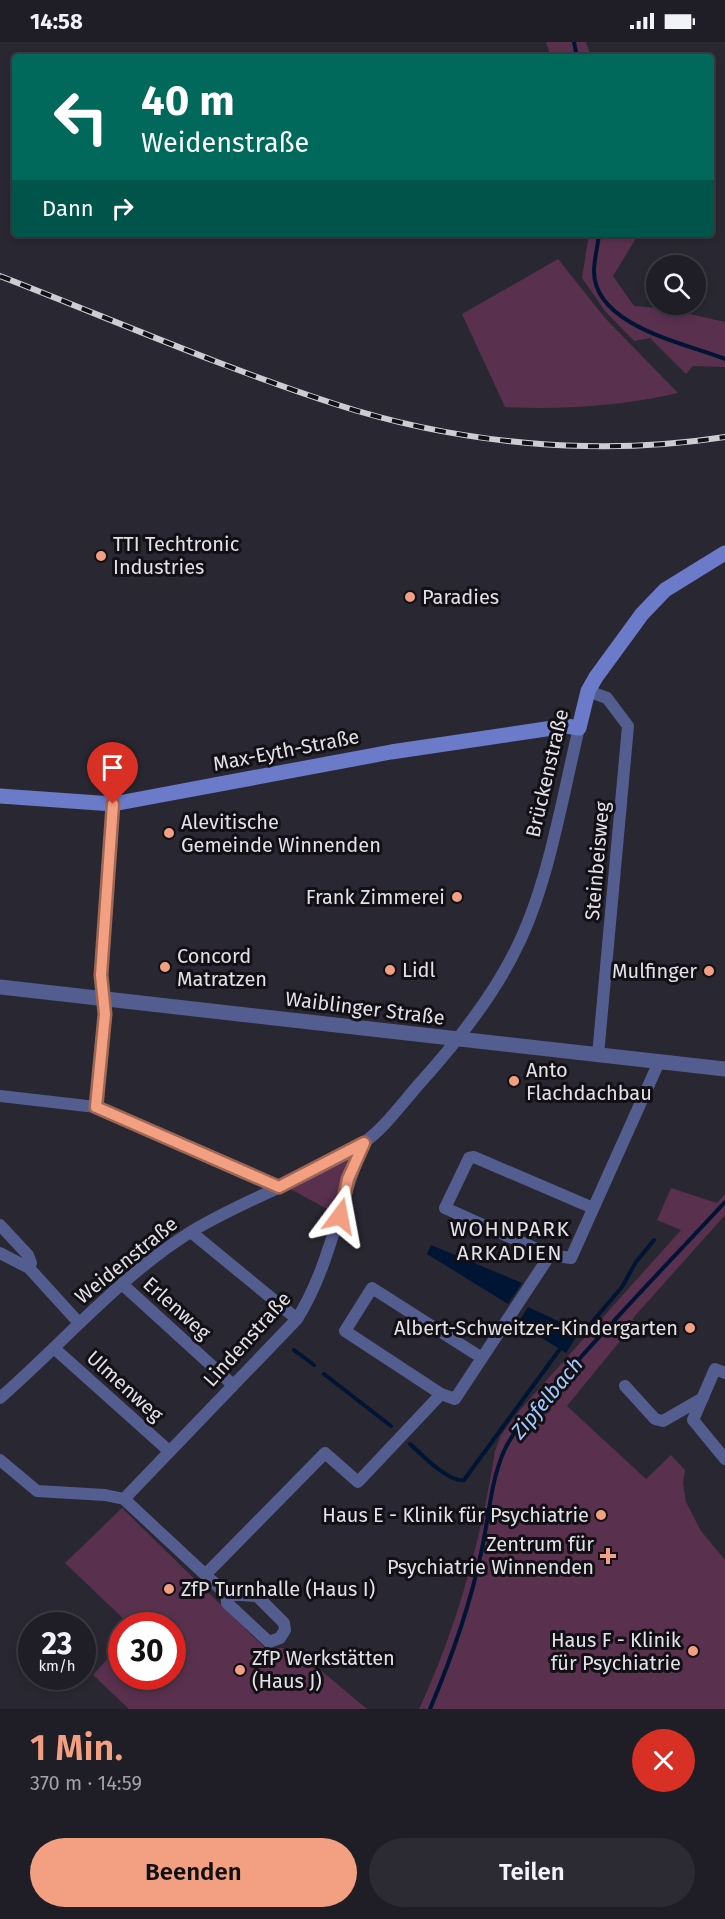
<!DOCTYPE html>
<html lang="de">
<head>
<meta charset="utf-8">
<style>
  body { margin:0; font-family:"Fira Sans",sans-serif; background:#2c2a32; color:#f1f3f6; height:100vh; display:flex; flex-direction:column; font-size:22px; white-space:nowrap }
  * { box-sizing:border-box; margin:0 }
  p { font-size:20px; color:#a1a2a7 }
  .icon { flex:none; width:33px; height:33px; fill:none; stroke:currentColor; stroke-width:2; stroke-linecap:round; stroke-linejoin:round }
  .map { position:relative; height:1667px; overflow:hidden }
  .sheet { display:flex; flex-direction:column; background:#1f1d25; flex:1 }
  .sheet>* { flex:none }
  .top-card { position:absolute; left:12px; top:12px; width:702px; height:183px; border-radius:6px; box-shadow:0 3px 9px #0003,0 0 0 2px #3c3b42; background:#00695c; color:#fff; overflow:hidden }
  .controls { position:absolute; left:646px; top:213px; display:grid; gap:12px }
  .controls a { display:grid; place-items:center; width:60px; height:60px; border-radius:50%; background:#1f1d25; box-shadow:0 3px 9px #0003,0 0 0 2px #3c3b42; font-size:30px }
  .speed { position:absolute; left:18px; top:1570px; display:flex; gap:12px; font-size:30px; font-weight:700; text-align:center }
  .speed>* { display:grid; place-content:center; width:78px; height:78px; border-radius:50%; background:#1f1d25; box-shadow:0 3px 9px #0003,0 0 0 2px #3c3b42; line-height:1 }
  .speed small { font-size:15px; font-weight:400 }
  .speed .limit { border:9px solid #d22; background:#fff; color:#111 }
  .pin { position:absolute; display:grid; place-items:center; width:51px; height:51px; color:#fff; margin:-62px -26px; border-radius:50% 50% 50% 0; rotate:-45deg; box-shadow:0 0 6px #0007 }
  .pin .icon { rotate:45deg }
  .me { position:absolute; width:66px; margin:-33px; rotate:13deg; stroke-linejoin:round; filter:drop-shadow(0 0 4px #0008) }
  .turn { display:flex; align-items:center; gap:21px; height:126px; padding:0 30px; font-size:27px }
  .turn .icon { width:78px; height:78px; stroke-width:2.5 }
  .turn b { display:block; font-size:42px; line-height:51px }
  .then { display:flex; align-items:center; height:57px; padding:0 30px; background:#0003; gap:12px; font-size:22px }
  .round { display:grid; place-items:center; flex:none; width:63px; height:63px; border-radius:32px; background:#2c2a32 }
  .overview { display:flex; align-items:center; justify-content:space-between; height:102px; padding:0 30px }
  h1 { font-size:36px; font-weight:600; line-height:45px; color:#f39f82 }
  .cta { display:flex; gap:12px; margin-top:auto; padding:12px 30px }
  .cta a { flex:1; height:69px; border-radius:36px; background:#f39f82; color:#111; font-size:24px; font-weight:600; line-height:69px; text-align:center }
  .cta a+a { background:#2c2a32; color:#f1f3f6 }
  .status { display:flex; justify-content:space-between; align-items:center; height:42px; padding:0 30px; background:#1f1d25; direction:ltr }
  .status svg { height:16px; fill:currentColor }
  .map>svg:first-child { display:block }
  .green { fill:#5a304f }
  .water { fill:#001434 }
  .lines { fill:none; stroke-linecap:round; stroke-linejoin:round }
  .stream { stroke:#001434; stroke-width:4 }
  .minor { stroke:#545d8f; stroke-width:12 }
  .tertiary { stroke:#545d8f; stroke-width:15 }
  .secondary { stroke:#6c7aca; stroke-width:15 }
  .rail-casing { stroke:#ceccd3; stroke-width:6 }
  .rail { stroke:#121015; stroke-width:4; stroke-dasharray:11; stroke-linecap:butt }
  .route-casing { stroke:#9e6754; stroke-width:15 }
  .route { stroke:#f39f82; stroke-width:10 }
  .poi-dot { fill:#f39f82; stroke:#121015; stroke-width:2 }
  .labels { text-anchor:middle; stroke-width:6; stroke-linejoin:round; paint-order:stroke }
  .poi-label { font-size:20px; fill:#e3e1e8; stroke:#121015; text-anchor:start }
  .street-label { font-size:20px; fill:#e3e1e8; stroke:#121015 }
  .neighbourhood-label { font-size:21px; letter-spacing:1.5px; fill:#e3e1e8; stroke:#121015 }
  .water-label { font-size:21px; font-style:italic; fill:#9dc9ff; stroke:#121015 }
</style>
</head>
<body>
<div class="status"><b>14:58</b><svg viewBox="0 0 49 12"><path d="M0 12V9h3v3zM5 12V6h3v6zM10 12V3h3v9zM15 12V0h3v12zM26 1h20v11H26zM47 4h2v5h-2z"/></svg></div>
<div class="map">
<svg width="725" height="1667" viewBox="0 0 725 1667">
  <rect width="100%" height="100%" fill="#292731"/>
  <!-- green -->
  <path class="green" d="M546,0H586L591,15H551Z
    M589,192H633L635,198L613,234L634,264L668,267L725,280V325L693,324L686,332L650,296L634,299L605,269L582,236Z
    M558,217L605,276L678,351C622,364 562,368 505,365L462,272Z
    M364,1101L340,1174L283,1143Z
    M671,1146L717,1161L725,1152V1173L634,1275L629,1288L567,1364L646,1437L671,1413L685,1428L683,1441L686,1460L701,1489L725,1518V1667H419C457,1586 481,1498 495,1409L501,1393L520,1368L681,1188L657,1178Z
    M122,1466L265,1606H294L367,1667H129L93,1633L121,1602L122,1635H172V1584H131L65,1521Z"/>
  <!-- water -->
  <path class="water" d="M431,1203L522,1241L508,1262L427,1212Z
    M528,1265L580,1289L566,1311L518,1281Z"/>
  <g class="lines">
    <!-- stream -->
    <path class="stream" d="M574,0L577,15
      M599,192C598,204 594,217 594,229C594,284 685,301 725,317
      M588,1285L622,1245L636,1220L654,1198
      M580,1289L583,1290
      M294,1308L314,1323
      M324,1332L391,1384
      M410,1402C421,1412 449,1441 464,1438L560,1307
      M430,1667C451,1617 470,1564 481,1511C489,1477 490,1441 504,1409C517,1381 543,1358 564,1334C616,1275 671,1218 725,1160"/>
    <!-- minor -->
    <path class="minor" d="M588,649L607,656L628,684L598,1013
      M0,1054L96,1065L279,1145
      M96,1065L105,972L101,933L113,762
      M0,1183L28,1213L31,1221L29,1226
      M191,1190L297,1277
      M0,1211L29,1226L79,1281
      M550,1213L445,1166L469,1116L474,1115L593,1166
      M122,1242L233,1343
      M55,1307L169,1409
      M725,1331L715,1327L693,1378L725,1417
      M625,1344L655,1377L663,1379L703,1356
      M441,1352L345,1289L372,1246L482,1316
      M0,1356C63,1301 118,1236 189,1191C244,1157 309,1137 363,1101C383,1088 404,1059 420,1041C457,1000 493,955 517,905C549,840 562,756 579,686
      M0,1418L37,1449L105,1453L124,1457L226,1552L257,1554L284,1581L285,1588L280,1596L269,1600L227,1561L226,1552
      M124,1457L297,1277C331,1223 339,1158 364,1101
      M205,1533L325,1411L358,1440L441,1352L455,1357L550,1213L571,1216L659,1020"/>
    <!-- tertiary -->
    <path class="tertiary" d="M0,945L725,1027"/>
    <!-- secondary -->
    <path class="secondary" d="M0,754L113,762L391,710L566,684L579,686L588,649L596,635L642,572L665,548L725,511"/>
    <defs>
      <path id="rail" d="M0,234C111,277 221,325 335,362C458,402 597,415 725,395"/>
    </defs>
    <!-- rail casing -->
    <use href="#rail" class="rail-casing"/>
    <!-- rail -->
    <use href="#rail" class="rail"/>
  </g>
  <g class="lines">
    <defs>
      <path id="route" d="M113,762L101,933L105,972L96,1065L279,1145L364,1101L348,1137L340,1174"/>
    </defs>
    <!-- route casing -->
    <use href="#route" class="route-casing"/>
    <!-- route -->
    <use href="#route" class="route"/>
  </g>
  <!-- markers -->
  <g class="poi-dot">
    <circle cx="101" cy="514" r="6"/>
    <circle cx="410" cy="555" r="6"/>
    <circle cx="169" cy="791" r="6"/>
    <circle cx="457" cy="855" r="6"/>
    <circle cx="165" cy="925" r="6"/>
    <circle cx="390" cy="928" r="6"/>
    <circle cx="709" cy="929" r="6"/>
    <circle cx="514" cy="1039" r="6"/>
    <circle cx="690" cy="1286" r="6"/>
    <circle cx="601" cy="1473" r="6"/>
    <path d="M605 1505h6v6h6v6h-6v6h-6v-6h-6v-6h6z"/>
    <circle cx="169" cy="1547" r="6"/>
    <circle cx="693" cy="1609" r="6"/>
    <circle cx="240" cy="1628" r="6"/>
  </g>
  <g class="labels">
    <!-- poi labels -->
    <g class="poi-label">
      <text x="113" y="509">TTI Techtronic<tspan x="113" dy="23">Industries</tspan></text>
      <text x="422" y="562">Paradies</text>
      <text x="181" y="787">Alevitische<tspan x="181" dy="23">Gemeinde Winnenden</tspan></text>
      <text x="445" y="862" text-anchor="end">Frank Zimmerei</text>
      <text x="177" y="921">Concord<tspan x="177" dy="23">Matratzen</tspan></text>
      <text x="402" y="935">Lidl</text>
      <text x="697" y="936" text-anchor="end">Mulfinger</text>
      <text x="526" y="1035">Anto<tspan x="526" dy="23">Flachdachbau</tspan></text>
      <text x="678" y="1293" text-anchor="end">Albert-Schweitzer-Kindergarten</text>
      <text x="589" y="1480" text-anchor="end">Haus E - Klinik für Psychiatrie</text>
      <text x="594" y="1509" text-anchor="end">Zentrum für<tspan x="594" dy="23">Psychiatrie Winnenden</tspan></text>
      <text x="181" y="1554">ZfP Turnhalle (Haus I)</text>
      <text x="681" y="1605" text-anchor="end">Haus F - Klinik<tspan x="681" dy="23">für Psychiatrie</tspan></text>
      <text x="252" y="1623">ZfP Werkstätten<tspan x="252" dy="23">(Haus J)</tspan></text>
    </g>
    <!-- street labels -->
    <g class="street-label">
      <text transform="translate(286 708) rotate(-11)" y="7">Max-Eyth-Straße</text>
      <text transform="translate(547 731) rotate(-77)" y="7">Brückenstraße</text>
      <text transform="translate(597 819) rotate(-85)" y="7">Steinbeisweg</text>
      <text transform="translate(365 966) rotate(7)" y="7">Waiblinger Straße</text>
      <text transform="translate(126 1218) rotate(-39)" y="7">Weidenstraße</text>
      <text transform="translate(177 1266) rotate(42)" y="7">Erlenweg</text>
      <text transform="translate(247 1297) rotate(-48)" y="7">Lindenstraße</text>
      <text transform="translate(125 1344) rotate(42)" y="7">Ulmenweg</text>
    </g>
    <!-- neighbourhood labels -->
    <g class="neighbourhood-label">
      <text x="510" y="1194">WOHNPARK<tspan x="510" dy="24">ARKADIEN</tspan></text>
    </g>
    <!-- water labels -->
    <g class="water-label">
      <text transform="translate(547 1356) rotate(-50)" y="7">Zipfelbach</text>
    </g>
  </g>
</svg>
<div class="controls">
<a><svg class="icon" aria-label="search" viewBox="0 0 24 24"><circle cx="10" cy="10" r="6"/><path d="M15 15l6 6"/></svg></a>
</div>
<div class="speed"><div>23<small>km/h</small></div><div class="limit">30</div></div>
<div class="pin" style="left:113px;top:762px;background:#d93025"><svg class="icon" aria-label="arrive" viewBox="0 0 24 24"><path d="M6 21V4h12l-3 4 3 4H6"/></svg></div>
<svg class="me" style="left:340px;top:1174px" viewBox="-20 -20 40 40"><path d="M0-17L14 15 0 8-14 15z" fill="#f39f82" stroke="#fff" stroke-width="4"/></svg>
<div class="top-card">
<div class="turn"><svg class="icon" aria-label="left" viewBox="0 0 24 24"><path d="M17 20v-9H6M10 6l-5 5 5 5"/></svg><div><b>40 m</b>Weidenstraße</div></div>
<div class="then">Dann<svg class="icon" aria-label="right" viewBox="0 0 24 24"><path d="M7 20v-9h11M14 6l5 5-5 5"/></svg></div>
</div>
</div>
<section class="sheet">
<div class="overview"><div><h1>1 Min.</h1><p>370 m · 14:59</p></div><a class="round" style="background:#d93025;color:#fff"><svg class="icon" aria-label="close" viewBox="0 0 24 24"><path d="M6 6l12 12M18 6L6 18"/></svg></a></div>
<div class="cta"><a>Beenden</a><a>Teilen</a></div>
</section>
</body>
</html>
